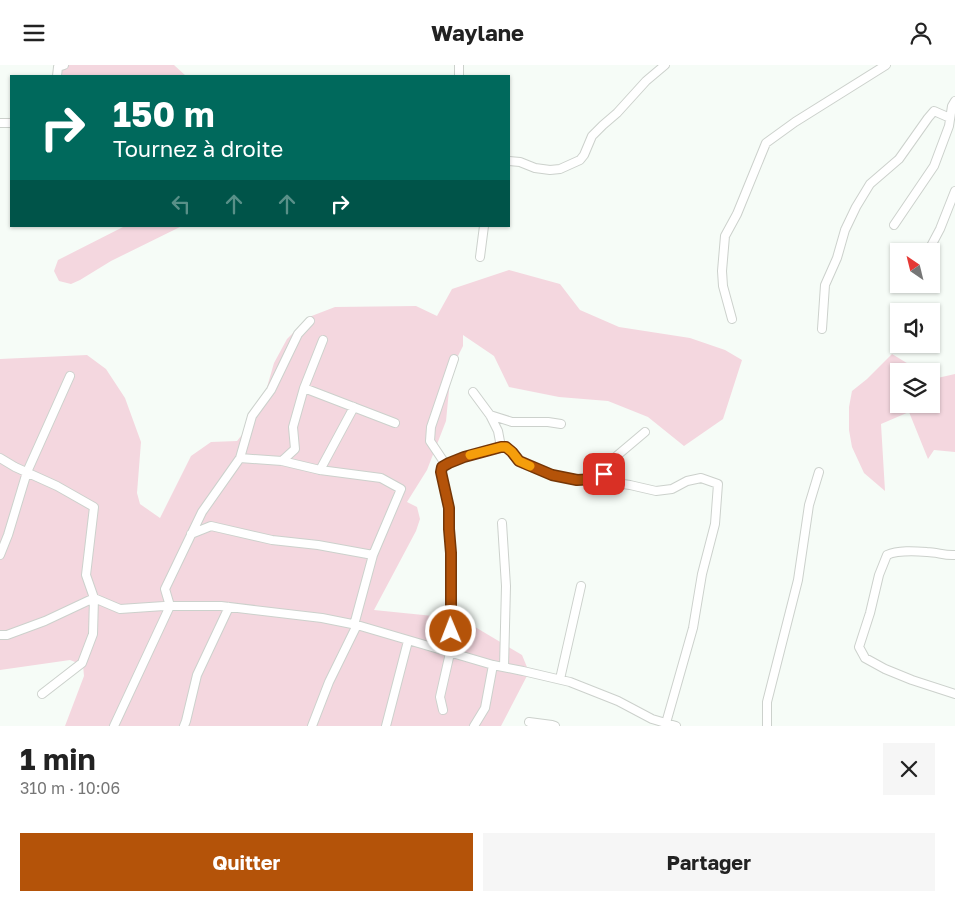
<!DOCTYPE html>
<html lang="fr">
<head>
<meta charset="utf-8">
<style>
  body { margin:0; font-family:"Golos Text",sans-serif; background:#f6f6f6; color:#222; height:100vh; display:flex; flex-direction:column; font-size:19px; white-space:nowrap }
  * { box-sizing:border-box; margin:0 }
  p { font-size:16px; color:#767676 }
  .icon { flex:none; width:28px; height:28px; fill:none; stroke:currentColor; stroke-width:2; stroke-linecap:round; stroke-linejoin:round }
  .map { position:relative; height:661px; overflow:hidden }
  .sheet { display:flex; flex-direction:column; background:#fff; flex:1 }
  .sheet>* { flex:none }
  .top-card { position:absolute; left:10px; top:10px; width:500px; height:152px; border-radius:0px; box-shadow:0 1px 4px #0004; background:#00695c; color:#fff; overflow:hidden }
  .needle { width:32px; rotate:325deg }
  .controls { position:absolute; left:890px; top:178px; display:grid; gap:10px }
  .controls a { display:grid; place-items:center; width:50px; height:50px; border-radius:0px; background:#fff; box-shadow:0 1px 4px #0004; font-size:25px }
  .pin { position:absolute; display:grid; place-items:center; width:42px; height:42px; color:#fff; margin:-21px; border-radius:10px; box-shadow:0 2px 8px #0006 }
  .me { position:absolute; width:55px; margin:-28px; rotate:359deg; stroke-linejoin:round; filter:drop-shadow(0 0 4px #0008) }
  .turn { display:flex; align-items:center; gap:18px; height:105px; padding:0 20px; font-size:22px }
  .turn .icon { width:65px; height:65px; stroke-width:2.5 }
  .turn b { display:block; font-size:35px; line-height:42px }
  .lanes { display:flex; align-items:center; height:48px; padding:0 20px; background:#0003; justify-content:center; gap:25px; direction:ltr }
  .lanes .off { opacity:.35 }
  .round { display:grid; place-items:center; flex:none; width:52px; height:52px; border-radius:0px; background:#f6f6f6 }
  .head { display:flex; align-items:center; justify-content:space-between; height:85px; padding:0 20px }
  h1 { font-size:30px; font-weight:700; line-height:38px }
  .cta { display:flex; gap:10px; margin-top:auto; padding:10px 20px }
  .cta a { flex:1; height:58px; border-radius:0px; background:#b45309; color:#fff; font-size:20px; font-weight:700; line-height:58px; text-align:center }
  .cta a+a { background:#f6f6f6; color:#222 }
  header { display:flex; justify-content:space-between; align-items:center; height:65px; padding:0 20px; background:#fff; font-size:22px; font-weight:700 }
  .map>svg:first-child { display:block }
  .green { fill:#f4d7df }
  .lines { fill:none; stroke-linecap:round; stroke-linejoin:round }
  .minor-casing { stroke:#ccd1cc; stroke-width:10 }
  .minor { stroke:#fff; stroke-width:8 }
  .route-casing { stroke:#753606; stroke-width:12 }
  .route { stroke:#b45309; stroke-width:9 }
  .slow { stroke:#f59e0b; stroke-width:9 }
</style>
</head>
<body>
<header><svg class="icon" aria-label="menu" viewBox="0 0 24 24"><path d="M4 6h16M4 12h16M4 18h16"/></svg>Waylane<svg class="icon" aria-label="person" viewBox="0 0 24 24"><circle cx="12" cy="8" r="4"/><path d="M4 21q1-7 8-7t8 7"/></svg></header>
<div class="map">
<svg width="955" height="661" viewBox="0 0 955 661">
  <rect width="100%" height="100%" fill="#f6fcf7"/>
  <!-- green -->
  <path class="green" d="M59,0H174L186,11H61Z
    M125,161H182L111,196L80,215L71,219L59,216L54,206L58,195Z
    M509,205L560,219L580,245L619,262L690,273L725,285L742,295L723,354L684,381L648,352L608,336L559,332L509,322L494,291L463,270V281L451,305L446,356L427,405L407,437L417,442L420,454L416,466L374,545L443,552L470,559L522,590L529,607L501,661H65L84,611L83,600L70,595L0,605V294L87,290L106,304L125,333L141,377L137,428L140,439L160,453L191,391L211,377L237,376L245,366L261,343L274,298L287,274L309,252L335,242L416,241L437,251L452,224Z
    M892,289L920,306H899V339H931V313L933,314L955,309V387L934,385L928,394L909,347L881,359L885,426L864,408L852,382L849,365V342L852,326L867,314Z"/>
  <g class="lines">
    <defs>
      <path id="minor" d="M57,11L58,2L64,0
        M459,11V0
        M0,58H11
        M509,96L520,97L535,103L550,105L560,104L580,95L584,90L592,71L603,60L617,48L646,16L665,0
        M894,160L934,101L949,61L952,41L955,36
        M931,181L940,164L955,126
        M480,192L484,161
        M732,254L723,221L722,206L725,171L737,149L766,78L795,57L886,0
        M822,264L825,220L837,193L845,165L856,142L870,119L899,94L928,53L934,46L950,53
        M304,323L395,358
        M473,327L490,350L498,366L501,382
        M490,350L512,357H548L561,359
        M0,393L15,402L57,421L94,442L86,510L94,533L93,569L82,598L42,629
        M240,393L252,351L271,325L298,269L310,256
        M282,396L295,384L293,362L304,323L323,275
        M446,400L430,376L431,362L454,294
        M320,405L354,342
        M595,415L630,420L656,426L672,424L687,416L701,413L718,419L715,459L702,509L693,563L666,658
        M502,458L506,521L504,602
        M191,469L211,461L272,475L318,480L373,490
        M0,490L8,470L27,407L70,311
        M955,490C945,491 937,487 927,487C914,486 898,485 887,490L879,510L870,548L859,582L865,593L885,604L912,615L955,629
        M0,570H7L45,556L94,533L120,544L164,541H221L322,553L357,560L493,600L523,606L570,617L618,636L652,654L676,661
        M454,589L451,566V488L449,464V443L441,407L442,402L449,398L464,392L501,382H506L512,387L519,396L552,410L577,415H595L604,409L613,394L645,367
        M560,614L581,521
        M443,645L440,632L450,588
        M529,657L552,660L555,661
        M114,661L170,541L165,524L202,447L240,393L282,396L320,405L381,413L401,424L373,490L354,560
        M184,661L186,656L197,610L229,542
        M312,661L329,617L357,560
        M386,661L408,576
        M474,661L485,643L493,600
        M767,661V637L798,515L809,440L819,407"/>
    </defs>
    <!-- minor casing -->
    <use href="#minor" class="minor-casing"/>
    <!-- minor -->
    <use href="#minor" class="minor"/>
  </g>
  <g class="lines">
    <defs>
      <path id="route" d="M451,566V488L449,464V443L441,407L442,402L449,398L464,392L501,382H506L512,387L519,396L552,410L577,415L595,414L604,409"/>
    </defs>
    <!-- route casing -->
    <use href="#route" class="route-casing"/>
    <!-- route -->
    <use href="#route" class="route"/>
    <!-- slow -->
    <path class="slow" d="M470,390L501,382H506L512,387L519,396L530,401"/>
  </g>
</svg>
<div class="controls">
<a><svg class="needle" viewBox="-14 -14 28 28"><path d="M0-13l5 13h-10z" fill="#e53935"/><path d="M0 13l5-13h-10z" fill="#767676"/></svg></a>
<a><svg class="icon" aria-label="sound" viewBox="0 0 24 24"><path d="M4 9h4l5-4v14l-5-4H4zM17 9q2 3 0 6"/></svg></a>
<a><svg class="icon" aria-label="layers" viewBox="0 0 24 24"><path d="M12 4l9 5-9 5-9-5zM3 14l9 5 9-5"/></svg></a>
</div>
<div class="pin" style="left:604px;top:409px;background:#d93025"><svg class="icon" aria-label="arrive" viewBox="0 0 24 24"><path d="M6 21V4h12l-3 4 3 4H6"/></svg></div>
<svg class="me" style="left:451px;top:566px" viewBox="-20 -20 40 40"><circle r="17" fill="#b45309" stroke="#fff" stroke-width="3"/><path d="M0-11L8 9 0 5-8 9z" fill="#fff"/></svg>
<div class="top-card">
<div class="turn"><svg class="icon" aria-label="right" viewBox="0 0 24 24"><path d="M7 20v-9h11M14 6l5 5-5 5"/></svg><div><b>150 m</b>Tournez à droite</div></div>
<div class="lanes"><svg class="icon off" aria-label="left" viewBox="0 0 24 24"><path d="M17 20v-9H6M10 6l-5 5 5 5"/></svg><svg class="icon off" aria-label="ahead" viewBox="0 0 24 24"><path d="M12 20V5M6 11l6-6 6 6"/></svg><svg class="icon off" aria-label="ahead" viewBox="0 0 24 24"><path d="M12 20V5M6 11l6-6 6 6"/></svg><svg class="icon" aria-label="right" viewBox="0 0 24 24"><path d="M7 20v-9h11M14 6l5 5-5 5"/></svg></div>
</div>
</div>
<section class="sheet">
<div class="head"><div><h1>1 min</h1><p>310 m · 10:06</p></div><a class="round"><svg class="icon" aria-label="close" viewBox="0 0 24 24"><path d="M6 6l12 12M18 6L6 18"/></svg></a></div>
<div class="cta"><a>Quitter</a><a>Partager</a></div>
</section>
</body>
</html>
